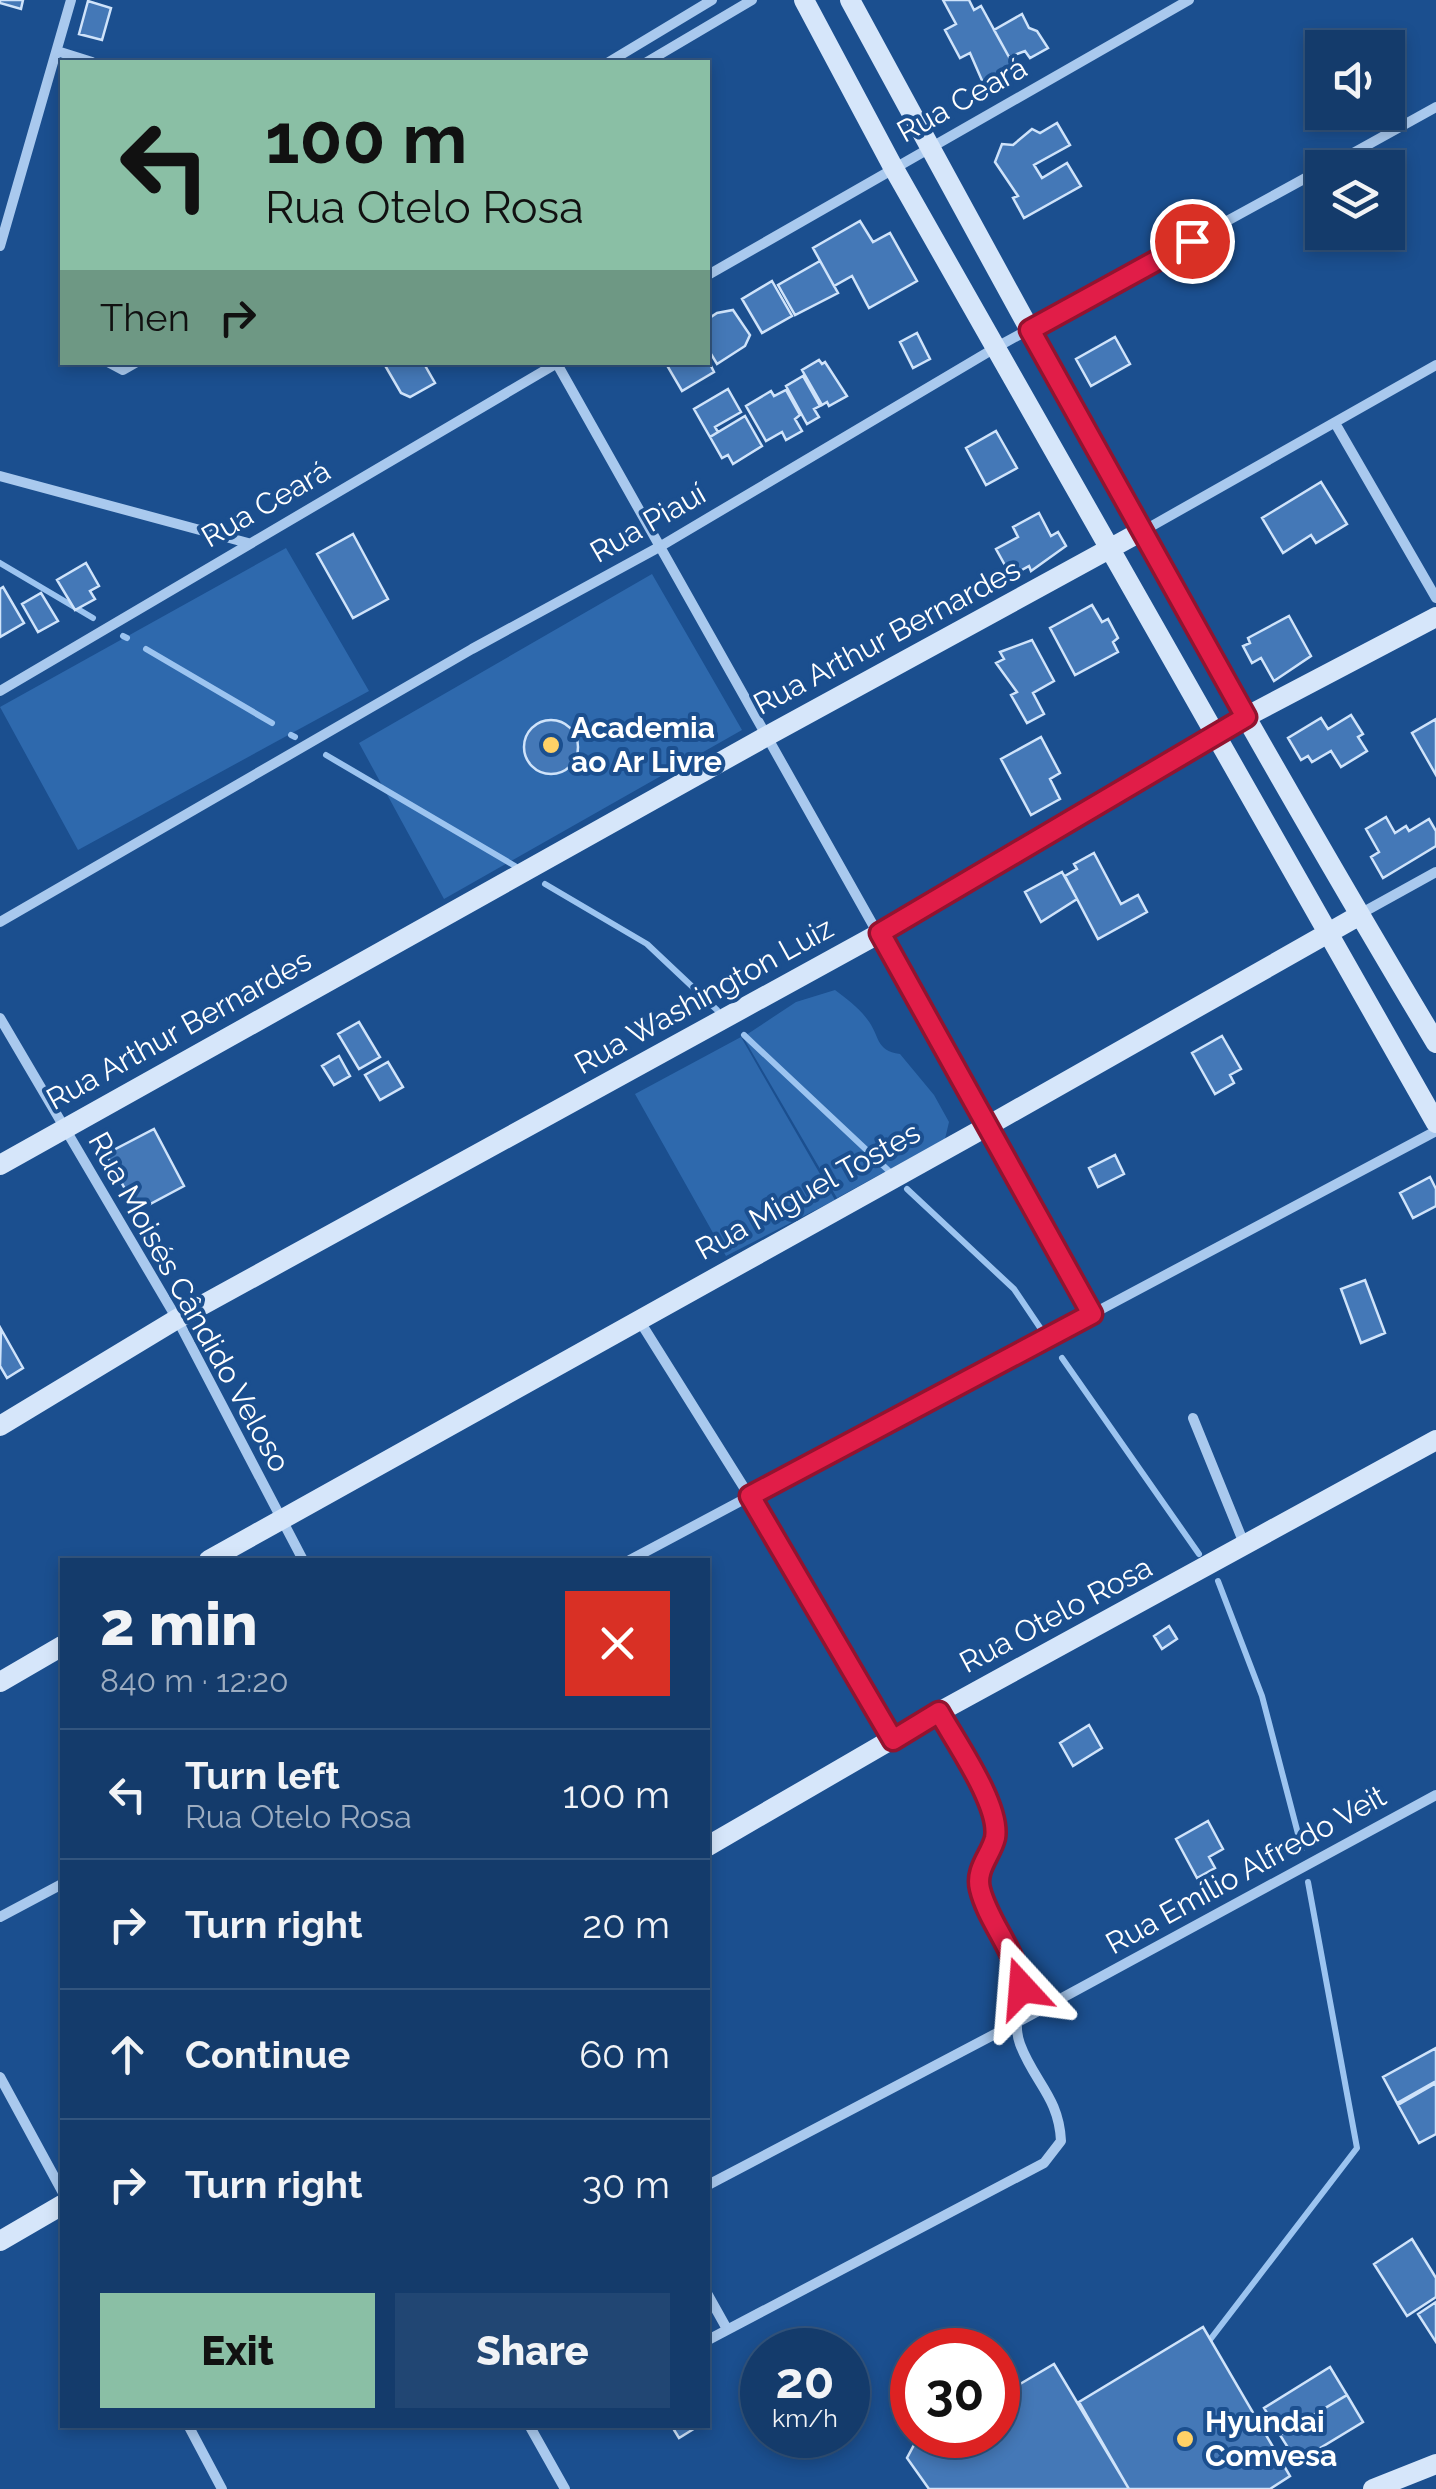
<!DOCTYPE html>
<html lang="en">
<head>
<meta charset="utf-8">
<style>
  body { margin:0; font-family:Raleway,sans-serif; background:#214673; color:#f1f3f6; height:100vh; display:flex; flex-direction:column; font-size:38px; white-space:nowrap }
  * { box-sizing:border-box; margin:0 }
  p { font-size:32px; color:#9dadc1 }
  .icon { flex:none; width:55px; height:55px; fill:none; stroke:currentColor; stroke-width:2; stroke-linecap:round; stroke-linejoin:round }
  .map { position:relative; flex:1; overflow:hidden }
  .details { position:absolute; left:60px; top:1558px; width:650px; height:870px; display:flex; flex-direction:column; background:#143b6b; border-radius:0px; box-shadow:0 5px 15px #0003,0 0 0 2px #33557e }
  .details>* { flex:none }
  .hud { position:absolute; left:60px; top:60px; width:650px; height:305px; border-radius:0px; box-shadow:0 5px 15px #0003,0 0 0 2px #33557e; background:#8abfa5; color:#111; overflow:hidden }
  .buttons { position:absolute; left:1305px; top:30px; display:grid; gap:20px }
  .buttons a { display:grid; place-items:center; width:100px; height:100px; border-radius:0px; background:#143b6b; box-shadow:0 5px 15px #0003,0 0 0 2px #33557e; font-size:50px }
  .speed { position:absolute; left:740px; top:2328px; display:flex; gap:20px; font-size:50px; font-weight:700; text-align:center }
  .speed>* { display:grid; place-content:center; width:130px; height:130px; border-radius:50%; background:#143b6b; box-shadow:0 5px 15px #0003,0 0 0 2px #33557e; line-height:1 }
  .speed small { font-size:25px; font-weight:400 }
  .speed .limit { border:15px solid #d22; background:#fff; color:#111 }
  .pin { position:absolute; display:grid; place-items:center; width:85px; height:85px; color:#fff; margin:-42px; border:5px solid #fff; border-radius:50%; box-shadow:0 2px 10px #0007 }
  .me { position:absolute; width:110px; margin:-55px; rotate:341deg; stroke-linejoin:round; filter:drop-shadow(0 0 8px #0008) }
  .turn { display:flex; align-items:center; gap:35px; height:210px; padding:0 40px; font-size:45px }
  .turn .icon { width:130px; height:130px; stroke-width:2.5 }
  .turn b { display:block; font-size:70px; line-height:85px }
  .then { display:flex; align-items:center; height:95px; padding:0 40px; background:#0003; gap:20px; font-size:38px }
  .round { display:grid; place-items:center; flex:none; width:105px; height:105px; border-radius:0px; background:#214673 }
  .head { display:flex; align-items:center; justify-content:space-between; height:170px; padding:0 40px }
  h1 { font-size:60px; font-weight:800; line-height:75px }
  .action { display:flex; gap:20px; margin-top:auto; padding:20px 40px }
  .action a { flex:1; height:115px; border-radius:0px; background:#8abfa5; color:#111; font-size:40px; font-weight:800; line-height:115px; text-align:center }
  .action a+a { background:#214673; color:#f1f3f6 }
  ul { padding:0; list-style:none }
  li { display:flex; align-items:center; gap:30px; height:130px; padding:0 40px; border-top:2px solid #33557e }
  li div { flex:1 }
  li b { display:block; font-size:38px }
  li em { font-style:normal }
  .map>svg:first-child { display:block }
  .green { fill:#2e69ad }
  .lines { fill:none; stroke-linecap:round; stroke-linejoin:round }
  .stream { stroke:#9cc4f0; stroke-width:6 }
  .building { fill:#4478b7; stroke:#cfe3fa; stroke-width:2.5 }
  .street { stroke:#a9c9ee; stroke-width:10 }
  .secondary { stroke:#d6e6fa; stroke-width:20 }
  .route-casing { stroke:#92132f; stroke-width:25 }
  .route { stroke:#e11d48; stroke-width:18 }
  .poi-dot { fill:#ffd166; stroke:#1b4f8f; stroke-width:4 }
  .labels { text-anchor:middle; stroke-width:8; stroke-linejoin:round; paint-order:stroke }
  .street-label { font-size:30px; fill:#fff; stroke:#1b4f8f }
  .poi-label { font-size:30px; font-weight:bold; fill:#fff; stroke:#1b4f8f; text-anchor:start }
</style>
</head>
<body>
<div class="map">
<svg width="1436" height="2489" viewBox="0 0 1436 2489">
  <rect width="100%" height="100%" fill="#1b4f8f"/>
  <!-- green -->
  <path class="green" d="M286,548L369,691L78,850L0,707Z
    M652,574L742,730L444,899L359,743Z
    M835,990C847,999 858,1007 867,1019C880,1035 875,1051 900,1054L934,1095L949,1122L945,1139L837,1198L743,1037L796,1002Z
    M741,1037L835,1200L726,1256L635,1094Z"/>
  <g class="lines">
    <!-- stream -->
    <path class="stream" d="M0,563L93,618
      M123,636L127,638
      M146,649L272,723
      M291,735L295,737
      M326,755L515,866
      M545,884L647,944L717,1010
      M744,1035L890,1172
      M907,1189L1014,1289L1043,1332
      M1062,1358L1199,1554
      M1218,1581L1262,1696L1302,1849
      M1206,2345L1357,2148L1308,1882"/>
  </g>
  <!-- building -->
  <path class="building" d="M0,0H23L21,9L0,3Z
    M943,0H969L974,10L981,6L1015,68L984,85L970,53L960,58L945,30L956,24Z
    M88,1L111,8L102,40L79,34Z
    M1022,14L1029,28L1037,31L1048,48L1030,58L1025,51L1009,57L994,30Z
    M1057,123L1070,145L1034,165L1042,178L1067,163L1081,186L1024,218L1013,198L1018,196L995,162L1002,144L1013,145L1032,129L1040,133Z
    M860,221L873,242L890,233L917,281L869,308L852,276L834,286L813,248Z
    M820,261L838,293L795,315L778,285Z
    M772,281L792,316L762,333L742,299Z
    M733,310L750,335L745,346L717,364L708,349V319L717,313Z
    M917,333L930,359L913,368L900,342Z
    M1115,337L1130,364L1091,386L1076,359Z
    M708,360L714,372L682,391L665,362Z
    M819,360L822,364L825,362L847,396L829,406L827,402L822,405L802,370Z
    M383,362H423L435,383L410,397L401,393Z
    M803,376L820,406L814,409L819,417L807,424L786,386Z
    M728,389L741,412L715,427L718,432L710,437L694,409Z
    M786,390L800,415L795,419L802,431L786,440L782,432L766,441L746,406L771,391L774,396Z
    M745,416L762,446L733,464L728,455L722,458L710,437Z
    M996,431L1017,468L986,485L966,448Z
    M1321,482L1347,524L1316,543L1311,535L1283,553L1262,518Z
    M1039,513L1051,536L1058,532L1066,546L1031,571L1029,566L1011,576L996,549L1018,537L1013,527Z
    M353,534L388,599L353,618L317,554Z
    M86,563L99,586L90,591L95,599L75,610L57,580Z
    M3,587L24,623L0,637V589Z
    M41,593L58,621L38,632L22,604Z
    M1092,605L1102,622L1108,619L1118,638L1113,642L1118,652L1075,675L1050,628Z
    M1289,616L1311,656L1274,681L1261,658L1252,663L1243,646L1250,643L1248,638Z
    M1032,640L1054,681L1033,693L1044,714L1027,723L1011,695L1017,692L996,663L1004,659L1000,652Z
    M1351,715L1363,734L1358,737L1367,751L1341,767L1331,751L1312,762L1308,756L1301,760L1288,738L1321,718L1328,729Z
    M1436,719V775L1412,733Z
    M524 747a27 27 0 1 1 54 0a27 27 0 1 1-54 0Z
    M1041,737L1060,773L1050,779L1060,799L1031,815L1001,759Z
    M1386,817L1395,833L1406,826L1409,831L1429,819L1436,831V846L1383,878L1371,857L1379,852L1366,829Z
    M1094,853L1121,904L1138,895L1147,912L1098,939L1065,876L1077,869L1074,864Z
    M1062,872L1077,899L1041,922L1025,892Z
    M359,1022L380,1057L359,1069L338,1034Z
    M1222,1036L1241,1069L1230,1075L1234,1083L1215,1094L1192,1053Z
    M339,1056L350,1076L334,1085L322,1066Z
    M388,1062L403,1087L380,1100L365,1075Z
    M154,1129L184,1186L137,1211L106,1154Z
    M1115,1155L1124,1174L1098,1187L1089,1168Z
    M1430,1177L1436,1189V1206L1413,1218L1400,1193Z
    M1365,1280L1385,1333L1361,1343L1341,1289Z
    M1,1329L23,1368L7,1378L0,1366Z
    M1169,1626L1177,1639L1162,1649L1154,1636Z
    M1089,1725L1102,1748L1073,1766L1060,1743Z
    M1208,1821L1223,1849L1209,1857L1215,1868L1197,1878L1176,1839Z
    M1436,2048V2081L1397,2103L1383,2077Z
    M1436,2083V2134L1419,2143L1398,2105Z
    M1412,2239L1436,2278V2297L1407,2316L1374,2264Z
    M1436,2302V2342L1418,2314Z
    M1203,2327L1290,2476L1270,2489H1129L1079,2402Z
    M1054,2364L1129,2489H929L907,2458L914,2445L932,2435H998V2397Z
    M1330,2367L1347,2395L1280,2435L1264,2408Z
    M1347,2395L1363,2422L1297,2462L1280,2435Z
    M671,2425H700L679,2438Z"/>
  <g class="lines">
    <!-- street -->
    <path class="street" d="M57,51L92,62
      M609,62L712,0
      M647,62L752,0
      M1326,168L1436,107
      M0,246L71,0
      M708,275L1189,0
      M108,362L123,370L137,362
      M556,362L1092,1314
      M1335,423L1436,598
      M0,476L248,543
      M1143,531L1436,365
      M0,691L559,362
      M1360,914L1436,872
      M0,922L472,649L661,546L995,348L1322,169
      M0,1018L177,1319L303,1560
      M639,1320L800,1577L893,1740
      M1193,1418L1245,1546
      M630,1560L1436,1131
      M0,1917L62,1884
      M0,2077L62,2191
      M708,2185L1016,2023L1436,1795
      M708,2295L727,2329
      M708,2340L1044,2163L1061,2141C1059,2097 1034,2082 1020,2044C1011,2020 1025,1994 1018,1969C1011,1942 984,1913 980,1886C976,1867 993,1854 995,1836C1000,1804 955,1741 939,1712
      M188,2425L222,2489
      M529,2425L565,2489"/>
    <!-- secondary -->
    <path class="secondary" d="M804,0L893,167L1436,1123
      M850,0C1040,350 1231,701 1436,1043
      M0,1165L767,736L1142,531
      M0,1426L177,1319L880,933L1217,732L1436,617
      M209,1560L986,1127L1360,915
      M0,1682L62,1646
      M708,1846L939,1712L1436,1440
      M0,2241L62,2205
      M1373,2489L1436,2464"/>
  </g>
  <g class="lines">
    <defs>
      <path id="route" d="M1022,1988C1015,1949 988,1922 980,1889C975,1869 991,1855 995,1838C1001,1806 955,1741 939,1712L893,1740L750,1496L1092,1314L880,933L1246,717L1030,330L1192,241"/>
    </defs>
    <!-- route casing -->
    <use href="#route" class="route-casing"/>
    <!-- route -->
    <use href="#route" class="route"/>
  </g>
  <!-- markers -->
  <g class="poi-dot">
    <circle cx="551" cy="745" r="10"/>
    <circle cx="1185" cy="2439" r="10"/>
  </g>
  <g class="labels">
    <!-- street labels -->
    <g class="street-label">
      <text transform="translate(962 100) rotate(-29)" y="10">Rua Ceará</text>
      <text transform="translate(266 504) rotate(-30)" y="10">Rua Ceará</text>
      <text transform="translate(648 523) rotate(-30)" y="10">Rua Piauí</text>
      <text transform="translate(887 637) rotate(-28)" y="10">Rua Arthur Bernardes</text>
      <text transform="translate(704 996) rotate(-29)" y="10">Rua Washington Luiz</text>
      <text transform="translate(179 1030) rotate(-29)" y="10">Rua Arthur Bernardes</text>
      <text transform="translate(808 1191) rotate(-29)" y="10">Rua Miguel Tostes</text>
      <text transform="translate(189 1302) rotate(61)" y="10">Rua Moisés Cândido Veloso</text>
      <text transform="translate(1056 1615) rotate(-28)" y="10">Rua Otelo Rosa</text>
      <text transform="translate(1246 1870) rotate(-29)" y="10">Rua Emílio Alfredo Veit</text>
    </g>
    <!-- poi labels -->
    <g class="poi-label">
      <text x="571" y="738">Academia<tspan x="571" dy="34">ao Ar Livre</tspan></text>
      <text x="1205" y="2432">Hyundai<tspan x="1205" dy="34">Comvesa</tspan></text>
    </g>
  </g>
</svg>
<div class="buttons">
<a><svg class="icon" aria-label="sound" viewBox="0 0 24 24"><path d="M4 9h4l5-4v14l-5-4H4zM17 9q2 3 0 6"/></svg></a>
<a><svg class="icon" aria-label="layers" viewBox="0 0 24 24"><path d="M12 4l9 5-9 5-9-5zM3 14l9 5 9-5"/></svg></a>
</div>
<div class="speed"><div>20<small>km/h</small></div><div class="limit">30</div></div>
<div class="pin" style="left:1192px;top:241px;background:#d93025"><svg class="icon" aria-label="arrive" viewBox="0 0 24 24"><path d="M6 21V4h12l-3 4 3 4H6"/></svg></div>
<svg class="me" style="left:1022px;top:1988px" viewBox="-20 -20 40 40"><path d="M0-17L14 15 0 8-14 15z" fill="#e11d48" stroke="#fff" stroke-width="4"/></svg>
<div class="hud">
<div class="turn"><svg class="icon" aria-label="left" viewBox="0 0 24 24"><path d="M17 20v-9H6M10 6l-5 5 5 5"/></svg><div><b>100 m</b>Rua Otelo Rosa</div></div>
<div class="then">Then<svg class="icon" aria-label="right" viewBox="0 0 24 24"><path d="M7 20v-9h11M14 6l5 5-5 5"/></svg></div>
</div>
<section class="details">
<div class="head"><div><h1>2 min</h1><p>840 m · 12:20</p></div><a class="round" style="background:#d93025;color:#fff"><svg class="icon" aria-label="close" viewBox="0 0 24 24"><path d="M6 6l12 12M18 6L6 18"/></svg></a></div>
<ul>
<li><svg class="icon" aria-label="left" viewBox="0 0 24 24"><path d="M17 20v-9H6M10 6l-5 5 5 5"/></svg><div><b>Turn left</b><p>Rua Otelo Rosa</p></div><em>100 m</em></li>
<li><svg class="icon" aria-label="right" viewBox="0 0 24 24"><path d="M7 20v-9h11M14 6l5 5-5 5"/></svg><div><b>Turn right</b></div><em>20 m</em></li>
<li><svg class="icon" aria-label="ahead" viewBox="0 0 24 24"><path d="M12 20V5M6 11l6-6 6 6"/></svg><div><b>Continue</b></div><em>60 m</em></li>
<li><svg class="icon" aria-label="right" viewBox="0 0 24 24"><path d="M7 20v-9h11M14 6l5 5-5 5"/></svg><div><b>Turn right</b></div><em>30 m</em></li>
</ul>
<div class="action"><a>Exit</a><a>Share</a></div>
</section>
</div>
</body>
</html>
